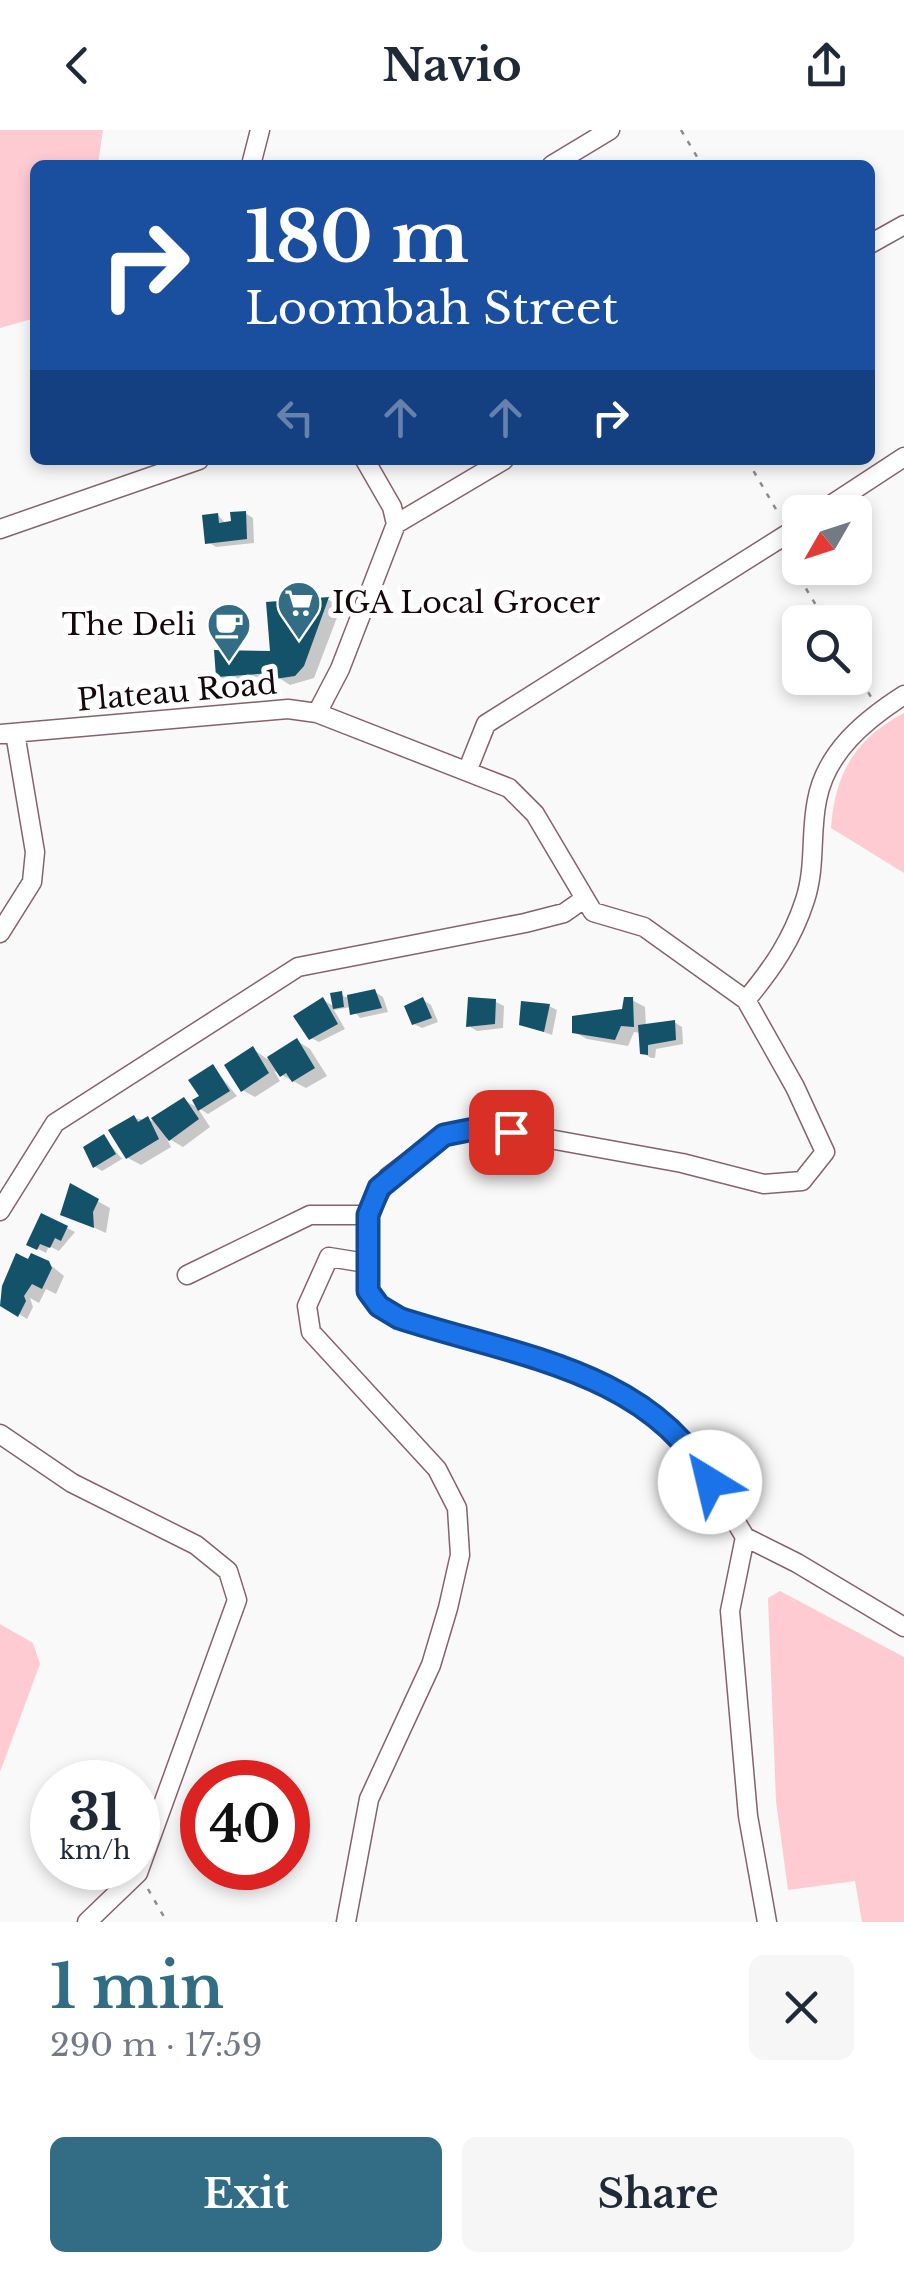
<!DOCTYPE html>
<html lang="en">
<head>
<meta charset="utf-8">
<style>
  body { margin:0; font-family:"Libre Baskerville",serif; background:#f6f6f7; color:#1f2937; height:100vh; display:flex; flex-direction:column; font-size:38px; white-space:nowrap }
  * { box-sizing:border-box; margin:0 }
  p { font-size:32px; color:#747a83 }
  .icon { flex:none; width:55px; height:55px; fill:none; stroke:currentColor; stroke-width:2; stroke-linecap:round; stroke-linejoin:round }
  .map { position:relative; height:1792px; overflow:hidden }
  .details { display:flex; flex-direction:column; background:#fff; flex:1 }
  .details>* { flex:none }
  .banner { position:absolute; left:30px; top:30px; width:845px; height:305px; border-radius:15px; box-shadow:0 5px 15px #0003; background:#1a4fa0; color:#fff; overflow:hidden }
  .needle { width:65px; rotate:231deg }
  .fabs { position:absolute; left:782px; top:365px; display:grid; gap:20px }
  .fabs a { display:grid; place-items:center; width:90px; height:90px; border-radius:15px; background:#fff; box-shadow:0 5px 15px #0003; font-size:50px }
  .speed { position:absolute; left:30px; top:1630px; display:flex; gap:20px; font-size:50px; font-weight:700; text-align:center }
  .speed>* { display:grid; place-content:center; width:130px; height:130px; border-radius:50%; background:#fff; box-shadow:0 5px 15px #0003; line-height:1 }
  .speed small { font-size:25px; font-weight:400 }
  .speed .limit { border:15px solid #d22; background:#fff; color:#111 }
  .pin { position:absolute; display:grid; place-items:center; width:85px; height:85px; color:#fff; margin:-42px; border-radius:20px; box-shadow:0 5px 15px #0006 }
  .me { position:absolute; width:110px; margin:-55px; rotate:324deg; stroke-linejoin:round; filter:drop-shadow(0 0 8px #0008) }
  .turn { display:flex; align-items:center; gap:35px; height:210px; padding:0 50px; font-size:45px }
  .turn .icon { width:130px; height:130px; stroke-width:2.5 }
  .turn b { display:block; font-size:70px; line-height:85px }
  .lanes { display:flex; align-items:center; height:95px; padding:0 50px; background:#0003; justify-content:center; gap:50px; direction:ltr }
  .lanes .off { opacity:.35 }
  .round { display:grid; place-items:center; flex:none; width:105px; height:105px; border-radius:15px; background:#f6f6f7 }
  .head { display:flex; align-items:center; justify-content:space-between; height:170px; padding:0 50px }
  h1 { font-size:60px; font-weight:800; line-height:75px; color:#326d85 }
  .primary-button { display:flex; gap:20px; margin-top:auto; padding:20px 50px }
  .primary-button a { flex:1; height:115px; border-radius:15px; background:#326d85; color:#fff; font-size:40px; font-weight:800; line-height:115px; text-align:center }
  .primary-button a+a { background:#f6f6f7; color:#1f2937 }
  header { display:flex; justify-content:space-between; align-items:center; height:130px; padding:0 50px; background:#fff; font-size:45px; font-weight:800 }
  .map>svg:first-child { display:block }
  .green { fill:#fecbd2 }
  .shadow { fill:#0003 }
  .building { fill:#145269 }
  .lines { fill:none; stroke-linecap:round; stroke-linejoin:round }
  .minor-casing { stroke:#866368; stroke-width:21 }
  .path { stroke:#908a8b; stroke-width:2.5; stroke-dasharray:5 8; stroke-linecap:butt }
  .minor { stroke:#fff; stroke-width:18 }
  .route-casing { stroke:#114b97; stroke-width:25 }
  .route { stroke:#1a73e8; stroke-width:18 }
  .labels { text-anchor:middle; stroke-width:10; stroke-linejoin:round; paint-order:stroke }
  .poi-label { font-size:30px; fill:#15080b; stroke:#fff; text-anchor:start }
  .street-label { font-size:30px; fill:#15080b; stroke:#fff }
</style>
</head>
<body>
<header><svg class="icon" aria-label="back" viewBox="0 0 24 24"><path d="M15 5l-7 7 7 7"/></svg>Navio<svg class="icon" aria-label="share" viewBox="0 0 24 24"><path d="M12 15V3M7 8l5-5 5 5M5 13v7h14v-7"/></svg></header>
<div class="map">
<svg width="904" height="1792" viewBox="0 0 904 1792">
  <rect width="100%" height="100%" fill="#f9f9f9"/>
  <!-- green -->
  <path class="green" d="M0,0H103L98,35H35V188L0,198Z
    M904,583V743L831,698C835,643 855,609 904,583Z
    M780,1461L904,1527V1792H862L855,1751L788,1760L776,1671L768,1468Z
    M0,1494L33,1513L40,1534L0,1642Z"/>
  <!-- shadow -->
  <path class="shadow" d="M245,383L253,388L254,413L216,417L208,412L218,385L226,394Z
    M329,470L341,477L314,548L290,555L276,546L227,551L219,546L275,526L269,475Z
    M375,862L383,867L388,882L360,888L351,877L334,880L345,899L319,912L311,908L323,870L335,877L341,864L345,867Z
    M423,870L431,875L438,892L422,898L414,894Z
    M632,870L645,877L646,897L674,892L682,897L683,914L656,919L655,928H651L643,923L641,903L634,902L628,916L587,909L574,902L625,881Z
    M496,872L504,876L503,898L477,901L469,896Z
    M549,876L557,880L552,905L522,894Z
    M297,911L310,919L327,946L306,958L274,941L280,951L255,967L242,960L253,919L267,929Z
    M213,937L237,966L208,984L197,977L210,997L183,1017L166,1007L171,1017L141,1035L128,1028L134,988L151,991L184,970L200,979Z
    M104,1007L122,1029L102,1041L94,1036Z
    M72,1057L110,1078L106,1103L63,1084Z
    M67,1098L75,1102L59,1121L49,1116L46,1123L29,1114Z
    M29,1132L48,1133L64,1146L56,1164L46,1159L39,1173L30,1168L33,1177L27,1189L0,1172L7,1156Z"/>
  <!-- building -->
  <path class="building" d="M246,381L247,409L205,414L202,385L218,383L219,393L231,391L230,382Z
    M329,467L304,536L295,546L275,549L272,543L216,547L214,520L270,521L266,472Z
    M375,859L382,878L350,885L347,865Z
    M342,861L344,877L333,879L330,863Z
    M323,867L338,894L309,910L293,886Z
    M423,867L432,888L412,895L404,876Z
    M468,867L496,869L495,894L466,897Z
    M624,867H633L634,897L621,896L615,910L572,903V886L622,879Z
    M521,871L550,874L544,902L519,895Z
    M675,890L676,910L648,915V925L640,924L638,895Z
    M297,908L315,938L292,952L286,943L280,947L267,927Z
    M253,916L269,943L241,962L224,935Z
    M213,934L230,961L198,981L192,970L199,966L188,950Z
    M184,967L199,989L169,1011L151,988Z
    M134,985L138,992L148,986L159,1009L126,1029L108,1000Z
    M104,1004L116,1024L93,1038L83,1017Z
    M70,1053L99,1069L93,1082L94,1098L60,1085Z
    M41,1083L68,1096L61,1111L55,1108L50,1118L40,1114L37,1120L26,1115Z
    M16,1123L28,1129L31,1123L49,1131L52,1138L42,1159L32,1154L24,1166L26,1171L18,1187L0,1176L2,1156Z"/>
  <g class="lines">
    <defs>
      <path id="minor" d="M251,35L260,0
        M552,35L610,0
        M870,114L904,95
        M820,382L904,327
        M396,394L504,330
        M0,399L199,330
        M317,583L340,539L396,394L392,377L365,330
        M0,604L288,579L317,583L509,658L535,684L593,782L644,797L746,870L795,957L825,1022L802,1051L764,1054L682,1033L511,1002L474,999L444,1005L388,1047L368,1085V1161L379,1176L399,1188L544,1231L612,1259L658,1288L700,1332L745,1407L797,1433L904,1497
        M468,639L486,594L800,396
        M0,803L32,752L35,722L15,603
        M746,870C772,839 792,810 805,770C816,736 810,704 817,670C826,622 865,590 904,565
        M0,1081L55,993L298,837L525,793L564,783L584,769
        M187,1145L310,1085H368
        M0,1304L72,1353L196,1415L228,1441L237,1470L138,1743L87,1792
        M745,1407L730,1481L748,1686L767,1792
        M346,1792L369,1669L431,1535L448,1478L460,1425L457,1378L437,1339L311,1202L307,1176L329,1127L366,1133"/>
    </defs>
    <!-- minor casing -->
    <use href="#minor" class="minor-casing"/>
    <!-- path -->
    <path class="path" d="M681,0L702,35
      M747,330L780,386
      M786,425L826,492
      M855,540L871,567
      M148,1759L167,1792"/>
    <!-- minor -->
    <use href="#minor" class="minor"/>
  </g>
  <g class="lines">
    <defs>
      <path id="route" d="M511,1002L474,999L444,1005L379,1058L368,1085V1161L379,1176L399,1188C507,1224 652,1240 710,1352"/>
    </defs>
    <!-- route casing -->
    <use href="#route" class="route-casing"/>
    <!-- route -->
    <use href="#route" class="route"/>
  </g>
  <!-- icons -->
  <defs>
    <symbol id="supermarket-pin" viewBox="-11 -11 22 30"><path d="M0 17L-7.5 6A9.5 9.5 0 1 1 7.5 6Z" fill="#326d85" stroke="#fff"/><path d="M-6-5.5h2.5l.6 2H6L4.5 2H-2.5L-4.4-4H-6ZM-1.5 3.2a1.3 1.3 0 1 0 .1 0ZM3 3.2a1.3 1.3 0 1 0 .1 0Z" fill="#fff"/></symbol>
    <symbol id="cafe-pin" viewBox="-11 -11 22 30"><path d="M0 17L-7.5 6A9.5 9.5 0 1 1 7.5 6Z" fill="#326d85" stroke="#fff"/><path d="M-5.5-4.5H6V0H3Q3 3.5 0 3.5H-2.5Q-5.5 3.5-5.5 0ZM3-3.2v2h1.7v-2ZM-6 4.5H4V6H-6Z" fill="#fff"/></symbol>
  </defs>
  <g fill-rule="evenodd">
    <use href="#supermarket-pin" x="274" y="448" width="50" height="68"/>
    <use href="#cafe-pin" x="204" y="470" width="50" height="68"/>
  </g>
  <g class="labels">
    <!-- poi labels -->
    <g class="poi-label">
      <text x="332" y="483">IGA Local Grocer</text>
      <text x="196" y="505" text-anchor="end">The Deli</text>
    </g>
    <!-- street labels -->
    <g class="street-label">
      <text transform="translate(177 562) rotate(-5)" y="10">Plateau Road</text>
    </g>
  </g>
</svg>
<div class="fabs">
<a><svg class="needle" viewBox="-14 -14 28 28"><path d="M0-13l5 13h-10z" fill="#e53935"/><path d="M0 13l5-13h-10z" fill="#747a83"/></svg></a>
<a><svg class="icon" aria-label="search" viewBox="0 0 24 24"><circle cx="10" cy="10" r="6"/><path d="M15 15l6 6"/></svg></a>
</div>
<div class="speed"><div>31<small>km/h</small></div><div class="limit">40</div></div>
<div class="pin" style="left:511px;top:1002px;background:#d93025"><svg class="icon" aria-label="arrive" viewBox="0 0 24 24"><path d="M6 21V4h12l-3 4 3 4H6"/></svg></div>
<svg class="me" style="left:710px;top:1352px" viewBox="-20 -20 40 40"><circle r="19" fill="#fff"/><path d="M0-13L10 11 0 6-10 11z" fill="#1a73e8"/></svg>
<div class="banner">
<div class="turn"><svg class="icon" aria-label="right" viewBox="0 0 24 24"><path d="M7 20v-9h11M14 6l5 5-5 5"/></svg><div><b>180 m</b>Loombah Street</div></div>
<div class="lanes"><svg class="icon off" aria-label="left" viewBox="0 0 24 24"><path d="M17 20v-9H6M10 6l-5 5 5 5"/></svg><svg class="icon off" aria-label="ahead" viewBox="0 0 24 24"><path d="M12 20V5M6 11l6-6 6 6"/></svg><svg class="icon off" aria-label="ahead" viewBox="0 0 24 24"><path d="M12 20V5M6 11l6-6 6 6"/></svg><svg class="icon" aria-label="right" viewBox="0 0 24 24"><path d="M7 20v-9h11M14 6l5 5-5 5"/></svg></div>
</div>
</div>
<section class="details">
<div class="head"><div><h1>1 min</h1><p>290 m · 17:59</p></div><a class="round"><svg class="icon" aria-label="close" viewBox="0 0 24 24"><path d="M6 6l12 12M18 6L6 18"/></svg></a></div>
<div class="primary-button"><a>Exit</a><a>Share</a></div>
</section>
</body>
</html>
